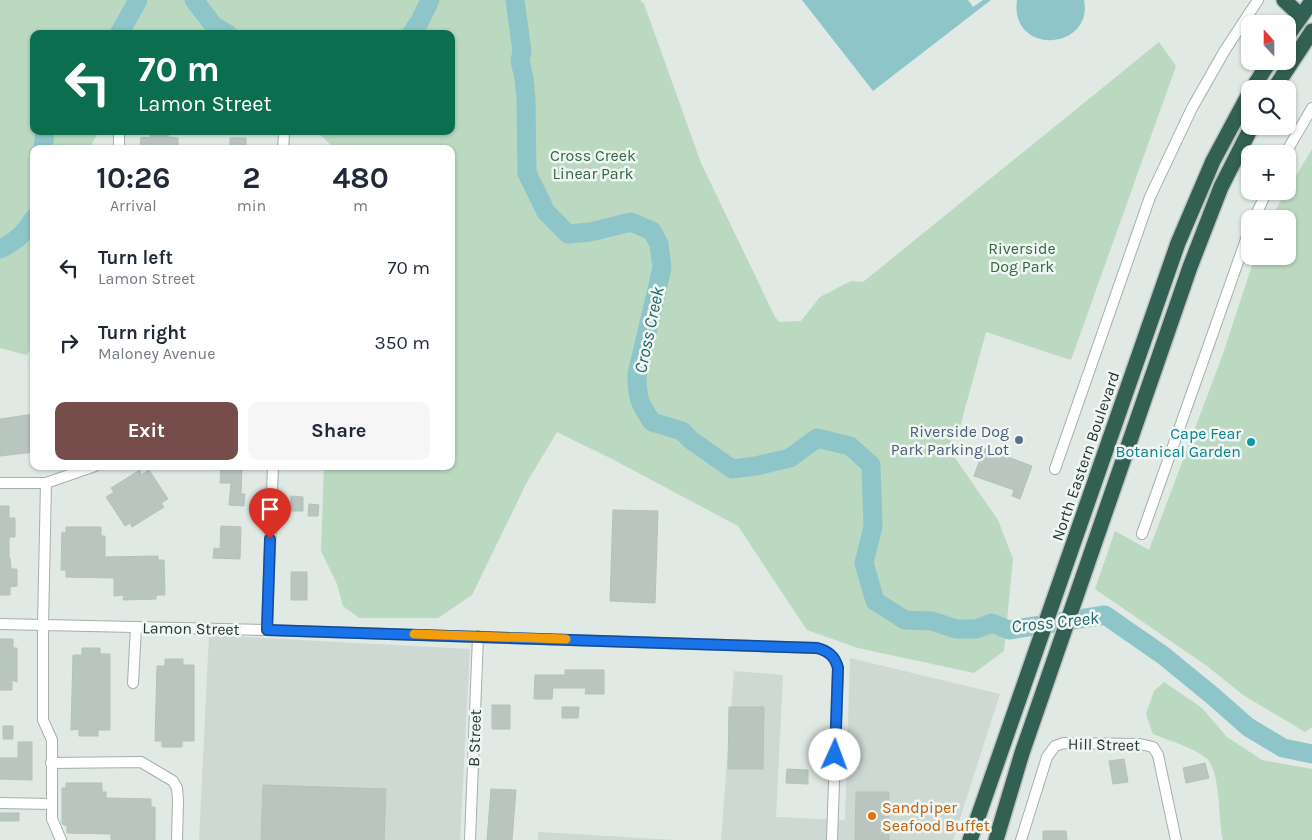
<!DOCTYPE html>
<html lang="en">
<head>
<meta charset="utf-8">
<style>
  body { margin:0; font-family:Karla,sans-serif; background:#f6f6f7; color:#1f2937; height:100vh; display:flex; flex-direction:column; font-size:19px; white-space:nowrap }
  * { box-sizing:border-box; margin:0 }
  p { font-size:16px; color:#747a83 }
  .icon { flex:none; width:28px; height:28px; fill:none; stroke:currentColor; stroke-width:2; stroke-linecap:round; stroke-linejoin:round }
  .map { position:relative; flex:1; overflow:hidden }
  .details { position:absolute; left:30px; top:145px; width:425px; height:325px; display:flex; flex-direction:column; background:#fff; border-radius:10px; box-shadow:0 1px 4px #0004 }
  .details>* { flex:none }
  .guide { position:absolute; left:30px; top:30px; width:425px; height:105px; border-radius:10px; box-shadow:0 1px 4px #0004; background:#0b6e4f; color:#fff; overflow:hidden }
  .needle { width:32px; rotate:339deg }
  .fabs { position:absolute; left:1241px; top:15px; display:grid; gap:10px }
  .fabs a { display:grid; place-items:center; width:55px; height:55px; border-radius:10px; background:#fff; box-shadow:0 1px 4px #0004; font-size:25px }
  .pin { position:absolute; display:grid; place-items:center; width:42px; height:42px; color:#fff; margin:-51px -21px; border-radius:50% 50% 50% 0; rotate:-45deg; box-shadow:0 0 5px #0007 }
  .pin .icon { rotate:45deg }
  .me { position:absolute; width:55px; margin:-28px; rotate:2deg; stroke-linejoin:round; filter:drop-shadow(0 0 4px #0008) }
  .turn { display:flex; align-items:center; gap:18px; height:105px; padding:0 25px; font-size:22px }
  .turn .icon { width:65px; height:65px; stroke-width:2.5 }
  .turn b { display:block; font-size:35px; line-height:42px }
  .eta { display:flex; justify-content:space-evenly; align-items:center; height:85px; text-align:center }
  .eta b { font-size:30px; font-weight:700; line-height:35px }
  .primary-button { display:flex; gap:10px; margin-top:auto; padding:10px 25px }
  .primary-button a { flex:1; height:58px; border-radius:10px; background:#774d4c; color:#fff; font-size:20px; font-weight:700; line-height:58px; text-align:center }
  .primary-button a+a { background:#f6f6f7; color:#1f2937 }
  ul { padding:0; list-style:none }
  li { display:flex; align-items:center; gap:15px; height:75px; padding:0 25px }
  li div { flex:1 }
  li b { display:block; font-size:19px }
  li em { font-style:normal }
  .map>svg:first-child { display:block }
  .built { fill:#cfd9d3 }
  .green { fill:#bbd8c0 }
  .water { fill:#8ec5c9 }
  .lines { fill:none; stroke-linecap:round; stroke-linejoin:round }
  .river { stroke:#8ec5c9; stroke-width:19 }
  .building { fill:#b9c6c0; stroke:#b3c2bb }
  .minor-casing { stroke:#a4b0aa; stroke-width:12 }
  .highway-casing { stroke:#bdc3c1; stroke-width:18 }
  .minor { stroke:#fff; stroke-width:10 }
  .highway { stroke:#326052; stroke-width:15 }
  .route-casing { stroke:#114b97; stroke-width:12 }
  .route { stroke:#1a73e8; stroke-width:9 }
  .slow { stroke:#f59e0b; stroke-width:9 }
  .service-dot { fill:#5c6f8a; stroke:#f0f6f3; stroke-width:2 }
  .culture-dot { fill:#0f9aa8; stroke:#f0f6f3; stroke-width:2 }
  .food-dot { fill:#e8710a; stroke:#f0f6f3; stroke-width:2 }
  .labels { text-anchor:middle; stroke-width:5; stroke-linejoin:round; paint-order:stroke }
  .park-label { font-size:16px; fill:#326a42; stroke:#f0f6f3 }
  .service-label { font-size:16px; fill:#4e5e75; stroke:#f0f6f3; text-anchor:end }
  .culture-label { font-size:16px; fill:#0d838f; stroke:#f0f6f3; text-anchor:end }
  .street-label { font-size:16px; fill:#233830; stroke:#f0f6f3 }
  .food-label { font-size:16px; fill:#c56008; stroke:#f0f6f3; text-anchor:start }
  .water-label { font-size:18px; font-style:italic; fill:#24676c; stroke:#f0f6f3 }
</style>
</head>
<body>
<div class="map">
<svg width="1312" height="840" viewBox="0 0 1312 840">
  <rect width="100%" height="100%" fill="#e0e9e4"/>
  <!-- built -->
  <path class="built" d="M209,635L470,649L460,840H199Z
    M850,658L1000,694L953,840H721L734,671L783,675L776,817L845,820Z
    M538,832L678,840H538Z"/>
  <!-- green -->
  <path class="green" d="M0,0H640L644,4L701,163L775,317L779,322L801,321L820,297L851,281L863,282L1159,42L1176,66L1071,360L986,332L958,434L949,429L953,455L998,520L1013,559L1004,651L974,673L858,648L807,630L738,526L612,459L557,432L527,482L472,595L438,618H359L343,606L337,584L321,551L324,466H451V149H332V146L316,131H451V34H34V131H99L89,149H34V347L26,355L0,348Z
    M1312,149V727L1305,732L1243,695L1207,666L1095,589L1115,531L1149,550L1223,354L1255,256H1288V219H1270Z
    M1164,682L1202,708L1227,737L1262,760L1312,769V840H1223C1218,820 1221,770 1206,758C1192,747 1170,741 1153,734L1146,714L1154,691Z"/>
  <!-- water -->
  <path class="water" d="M802,0H968L973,7L983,0H991L873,91Z
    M1017,0H1084C1094,51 1009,56 1017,0Z"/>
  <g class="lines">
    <!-- river -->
    <path class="river" d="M194,0L214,26L228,34
      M515,0L522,51L520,61L524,78L526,99L527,173L546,212L568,234L590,232L631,222L652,231L659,244L662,268L637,374C637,397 639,403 652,422L682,431L691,440L732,469L756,466L790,458L817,438L850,446L871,465L873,527L864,563L875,601L905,620L932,621L956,629H976L992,623L1009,630L1105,615L1164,656L1214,697L1248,727L1283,748L1312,754
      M119,34L138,0
      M411,34L420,21L430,0
      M43,149L45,131
      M0,249C15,242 26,233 34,218"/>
  </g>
  <!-- building -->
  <path class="building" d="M150,131H169L168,137L178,138V149H140L141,137L150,138Z
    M230,138H246V149H230Z
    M34,414V452L0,456V419Z
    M984,448L1032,466L1020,499L1012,496L1014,490L974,476Z
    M221,467H242L241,494H245L244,506L229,505L231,483H220Z
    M140,470L141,475L149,470L168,499L161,503L164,507L132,527L130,523L125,526L106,497L114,492L111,488Z
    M291,496L303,497V511H291Z
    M309,504L319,505L318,516H308Z
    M0,506H9V518H15V537H9V558H10L11,569H17V586L10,587V595H0Z
    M613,510L658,511L655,603L610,601Z
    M221,526L241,527L240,559L213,558L214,548L220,549Z
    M66,527H101V536H105V557L158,556V560H164L165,595H156V599L123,600L124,595L114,596V578L66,577V570H61L62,532L66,533Z
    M291,572H307V600H291Z
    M0,639H13V648H17V682L12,680V690H0Z
    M82,648H100V654H110V730H98V736H79V729L71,730L73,655H82Z
    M165,659H183V665H194V741H182V747H162V741H155L157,666H165Z
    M565,670H604V694H585L586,688H553L552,699H534L535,675H565Z
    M492,705H510V729H492Z
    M562,707H579L578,718H562Z
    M729,707H764L763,769H728Z
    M3,726H13V739H3Z
    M18,742H32V780L0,779V758H18Z
    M1124,759L1128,782L1113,784L1109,761Z
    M1205,763L1209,778L1186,783L1183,768Z
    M787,769L808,770V784L786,783Z
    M66,783H102V792H106V798L151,799V807H155V840H111V834L67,833V826L62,824V788H66Z
    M263,785L386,789L384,840H261Z
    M491,789L516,790L512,840H487Z
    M856,792H889V840H855Z
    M0,813H19V821H0Z
    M1043,831H1066L1067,840H1043Z"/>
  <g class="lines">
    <defs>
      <path id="minor" d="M119,149V131
        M283,149L284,135
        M1285,154L1312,108
        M1254,219L1267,191
        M1055,469L1150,197L1192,108L1225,50L1258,0
        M0,483H46
        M1142,534L1250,228
        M0,624L267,630L817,648C828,651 835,656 838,668L832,840
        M267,630L273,466
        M133,683L136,627
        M51,763L141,762L173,781L177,788L178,800L177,840
        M0,803L51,804
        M61,840L52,819V740L43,720V625L46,483L95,466
        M470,840L478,636
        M1021,840L1047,757L1055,746L1064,743L1140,744L1153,747L1158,755L1176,840"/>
      <path id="highway" d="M1284,0L1301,16
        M1288,35L1312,1
        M1252,89L1270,61
        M1274,89L1312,31
        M970,840L1178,243L1213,161L1250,92
        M996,840L1022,753L1190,267L1221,187L1252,126"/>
    </defs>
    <!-- minor casing -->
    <use href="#minor" class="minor-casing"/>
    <!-- highway casing -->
    <use href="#highway" class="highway-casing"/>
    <!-- minor -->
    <use href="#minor" class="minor"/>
    <!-- highway -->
    <use href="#highway" class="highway"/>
  </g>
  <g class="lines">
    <defs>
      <path id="route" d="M270,539L267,630L817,648C828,651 835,656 838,668L835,755"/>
    </defs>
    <!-- route casing -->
    <use href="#route" class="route-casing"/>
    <!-- route -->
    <use href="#route" class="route"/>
    <!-- slow -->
    <path class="slow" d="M414,634L566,639"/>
  </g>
  <!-- markers -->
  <circle class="service-dot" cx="1019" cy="440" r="5"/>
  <circle class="culture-dot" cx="1251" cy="442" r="5"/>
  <circle class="food-dot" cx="872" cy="816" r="5"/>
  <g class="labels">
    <!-- park labels -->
    <g class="park-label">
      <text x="593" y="161">Cross Creek<tspan x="593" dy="18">Linear Park</tspan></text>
      <text x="1022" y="254">Riverside<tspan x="1022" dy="18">Dog Park</tspan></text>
    </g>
    <!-- service labels -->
    <g class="service-label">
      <text x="1009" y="437">Riverside Dog<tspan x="1009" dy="18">Park Parking Lot</tspan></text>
    </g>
    <!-- culture labels -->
    <g class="culture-label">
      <text x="1241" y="439">Cape Fear<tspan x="1241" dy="18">Botanical Garden</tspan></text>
    </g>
    <!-- street labels -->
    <g class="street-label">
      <text transform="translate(1085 456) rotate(-71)" y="6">North Eastern Boulevard</text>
      <text transform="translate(191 628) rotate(1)" y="6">Lamon Street</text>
      <text transform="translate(474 738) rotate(-88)" y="6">B Street</text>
      <text transform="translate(1104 744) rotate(1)" y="6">Hill Street</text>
    </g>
    <!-- food labels -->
    <g class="food-label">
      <text x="882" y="813">Sandpiper<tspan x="882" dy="18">Seafood Buffet</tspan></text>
    </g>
    <!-- water labels -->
    <g class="water-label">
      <text transform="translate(649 330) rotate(-78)" y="6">Cross Creek</text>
      <text transform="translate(1055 622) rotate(-6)" y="6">Cross Creek</text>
    </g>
  </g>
</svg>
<div class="fabs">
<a><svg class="needle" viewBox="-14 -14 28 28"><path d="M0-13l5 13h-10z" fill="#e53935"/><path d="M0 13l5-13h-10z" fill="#747a83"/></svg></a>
<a><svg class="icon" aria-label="search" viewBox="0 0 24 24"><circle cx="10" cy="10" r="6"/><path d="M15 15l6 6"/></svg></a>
<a>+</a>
<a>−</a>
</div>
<div class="pin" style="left:270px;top:539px;background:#d93025"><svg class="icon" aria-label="arrive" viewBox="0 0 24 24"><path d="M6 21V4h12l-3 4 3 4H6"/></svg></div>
<svg class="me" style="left:835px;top:755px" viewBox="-20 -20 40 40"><circle r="19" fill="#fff"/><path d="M0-13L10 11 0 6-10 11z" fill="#1a73e8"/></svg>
<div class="guide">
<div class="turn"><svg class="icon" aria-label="left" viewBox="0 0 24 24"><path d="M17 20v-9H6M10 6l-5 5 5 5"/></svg><div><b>70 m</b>Lamon Street</div></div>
</div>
<section class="details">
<div class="eta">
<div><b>10:26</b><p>Arrival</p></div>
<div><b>2</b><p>min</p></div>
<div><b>480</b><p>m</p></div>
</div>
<ul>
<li><svg class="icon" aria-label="left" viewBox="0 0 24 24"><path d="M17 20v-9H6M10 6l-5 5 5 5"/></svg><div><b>Turn left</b><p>Lamon Street</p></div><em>70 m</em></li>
<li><svg class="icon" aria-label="right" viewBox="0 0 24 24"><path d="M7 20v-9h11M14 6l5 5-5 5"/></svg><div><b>Turn right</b><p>Maloney Avenue</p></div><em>350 m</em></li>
</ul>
<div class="primary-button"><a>Exit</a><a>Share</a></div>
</section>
</div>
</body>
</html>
